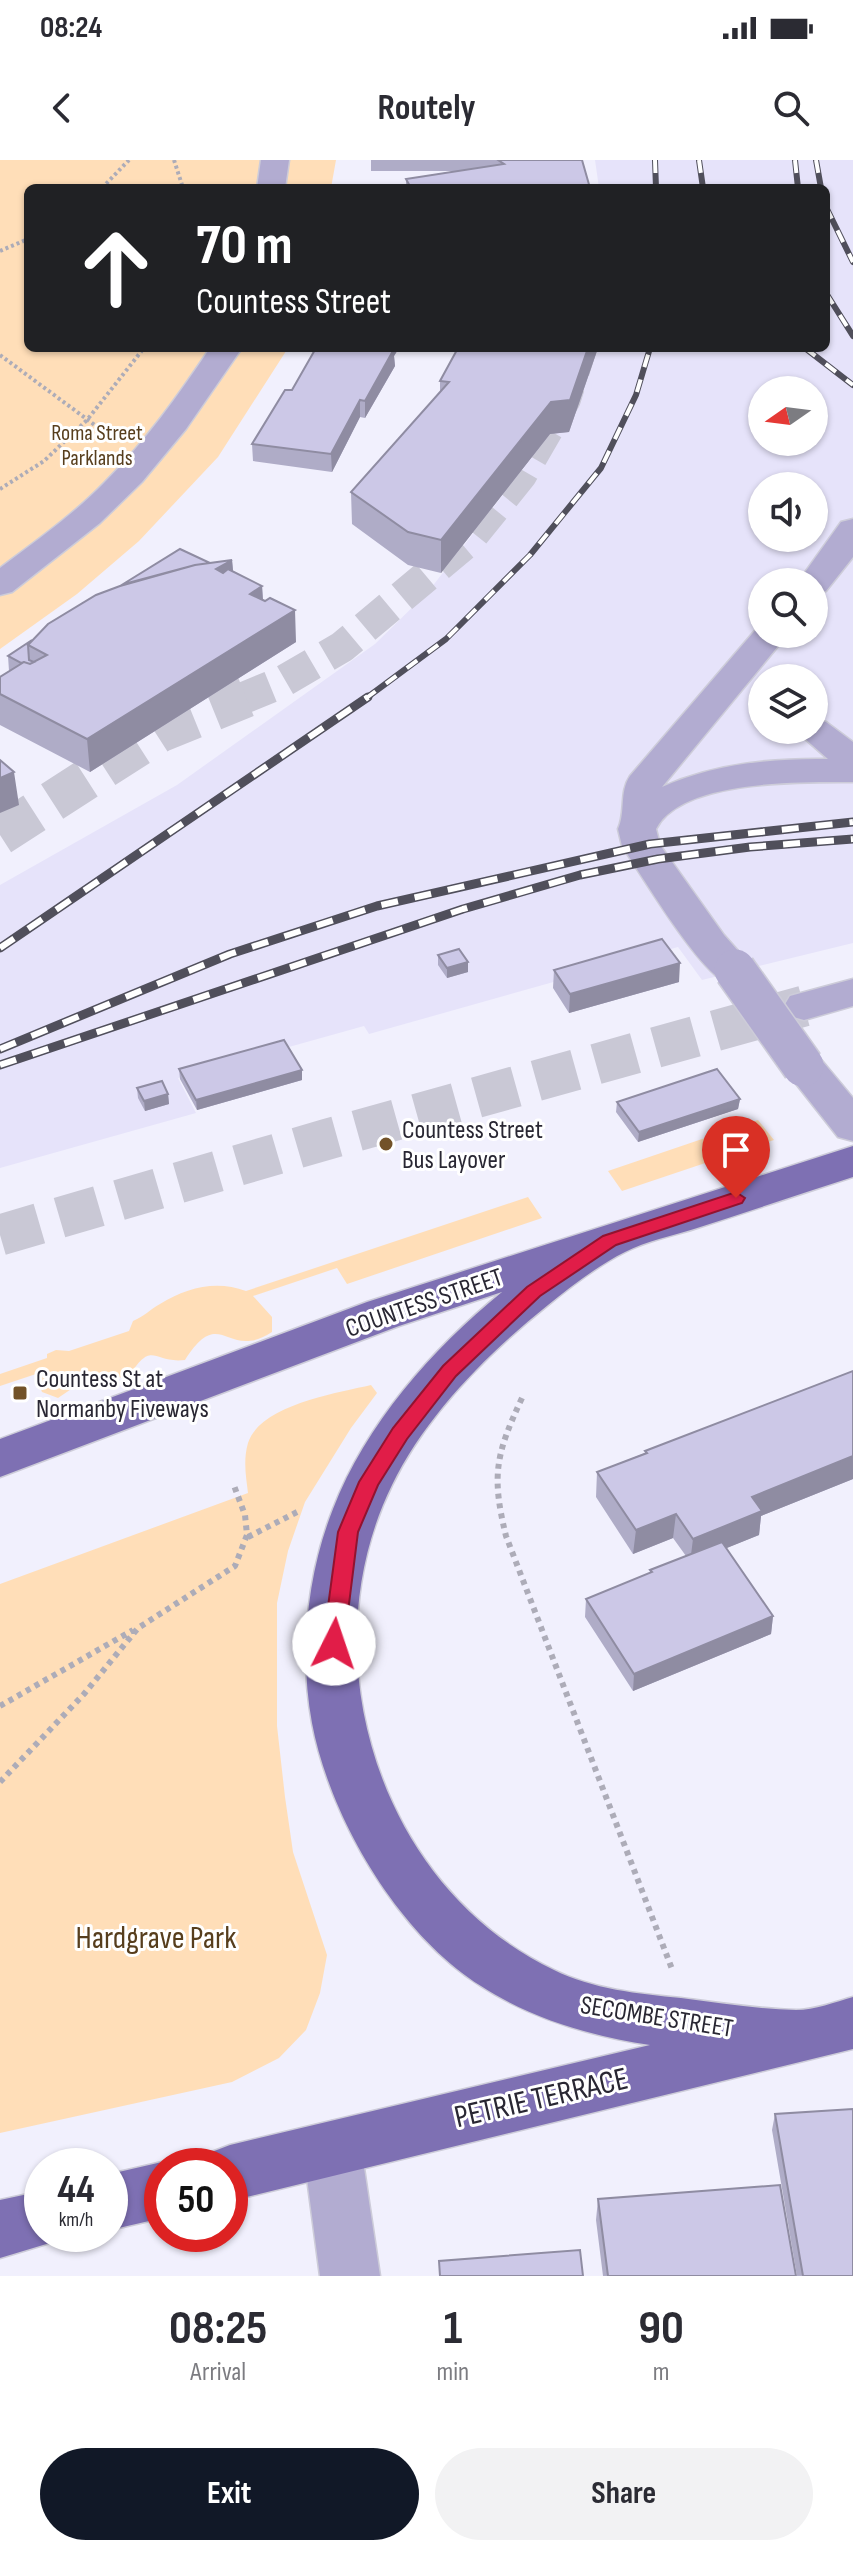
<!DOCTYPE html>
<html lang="en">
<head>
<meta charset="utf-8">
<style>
  body { margin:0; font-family:"Sofia Sans Condensed",sans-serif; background:#f2f2f3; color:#2b2b33; height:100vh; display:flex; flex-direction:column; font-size:30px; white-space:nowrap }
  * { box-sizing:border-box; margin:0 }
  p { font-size:26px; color:#7c7c81 }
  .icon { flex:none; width:44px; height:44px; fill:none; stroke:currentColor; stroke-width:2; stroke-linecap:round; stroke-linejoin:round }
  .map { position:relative; height:2116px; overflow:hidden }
  .side { display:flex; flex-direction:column; background:#fff; flex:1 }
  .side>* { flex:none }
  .top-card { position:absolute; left:24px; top:24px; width:806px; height:168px; border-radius:12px; box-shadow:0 2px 6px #0004; background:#202124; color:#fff; overflow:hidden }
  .needle { width:52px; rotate:256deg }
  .tools { position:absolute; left:748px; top:216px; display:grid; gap:16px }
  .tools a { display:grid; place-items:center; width:80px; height:80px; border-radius:50%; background:#fff; box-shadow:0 2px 6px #0004; font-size:40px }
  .speed { position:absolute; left:24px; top:1988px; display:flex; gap:16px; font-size:40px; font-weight:700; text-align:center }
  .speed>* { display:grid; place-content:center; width:104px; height:104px; border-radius:50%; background:#fff; box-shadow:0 2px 6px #0004; line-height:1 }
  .speed small { font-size:20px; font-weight:400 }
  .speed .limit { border:12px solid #d22; background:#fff; color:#111 }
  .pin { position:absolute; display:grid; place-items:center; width:68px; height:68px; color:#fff; margin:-82px -34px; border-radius:50% 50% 50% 0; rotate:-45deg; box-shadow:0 0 8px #0007 }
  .pin .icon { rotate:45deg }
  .me { position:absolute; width:88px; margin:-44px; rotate:4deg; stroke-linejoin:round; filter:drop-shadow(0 0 6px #0008) }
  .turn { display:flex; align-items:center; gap:28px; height:168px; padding:0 40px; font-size:36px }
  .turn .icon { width:104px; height:104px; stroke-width:2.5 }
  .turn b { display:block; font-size:56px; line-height:68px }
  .eta { display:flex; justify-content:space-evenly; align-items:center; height:136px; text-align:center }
  .eta b { font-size:48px; font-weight:700; line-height:56px }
  .cta { display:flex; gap:16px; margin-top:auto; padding:16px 40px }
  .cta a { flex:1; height:92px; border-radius:48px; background:#111827; color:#fff; font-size:32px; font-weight:700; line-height:92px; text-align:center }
  .cta a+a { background:#f2f2f3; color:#2b2b33 }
  .status { display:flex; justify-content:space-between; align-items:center; height:56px; padding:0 40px; background:#fff; direction:ltr }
  .status svg { height:22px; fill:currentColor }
  header { display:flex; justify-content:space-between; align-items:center; height:104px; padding:0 40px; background:#fff; font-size:36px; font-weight:700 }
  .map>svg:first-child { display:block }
  .built { fill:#e6e3fa; fill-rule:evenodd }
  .green { fill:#ffdeb8 }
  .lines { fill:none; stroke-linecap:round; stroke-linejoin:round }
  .minor-tunnel-far1 { stroke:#c9c8d5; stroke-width:32; stroke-dasharray:32 16; stroke-linecap:butt }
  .minor-tunnel { stroke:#c9c8d5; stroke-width:41; stroke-dasharray:41 21; stroke-linecap:butt }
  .minor-casing { stroke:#cdccd9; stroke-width:3 }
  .major-casing { stroke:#cdccd9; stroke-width:3 }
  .path-far1 { stroke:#adacb8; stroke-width:4; stroke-dasharray:3 3; stroke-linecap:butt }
  .path { stroke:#adacb8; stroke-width:6; stroke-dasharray:5 5; stroke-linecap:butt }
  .minor { fill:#b2acd1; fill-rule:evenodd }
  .major { fill:#7e70b3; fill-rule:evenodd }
  .rail-far1-casing { stroke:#504f5b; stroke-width:6 }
  .rail-casing { stroke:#504f5b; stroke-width:9 }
  .rail-far1 { stroke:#fff; stroke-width:4; stroke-dasharray:13; stroke-linecap:butt }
  .rail { stroke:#fff; stroke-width:6; stroke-dasharray:17; stroke-linecap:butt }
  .minor-bridge-casing { stroke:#cdccd9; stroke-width:44; stroke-linecap:butt }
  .minor-bridge { stroke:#b2acd1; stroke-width:41 }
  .wall { fill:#afacc7 }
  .shaded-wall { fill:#8f8ca2 }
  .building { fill:#ccc8e7; stroke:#8f8ca2; stroke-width:2 }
  .route { fill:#e11d48; stroke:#92132f; stroke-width:2 }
  .poi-dot { fill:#725228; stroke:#fff; stroke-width:3 }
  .labels { text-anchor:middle; stroke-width:6; stroke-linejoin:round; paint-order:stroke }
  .far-park-label { font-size:22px; fill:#573e1d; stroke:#fff }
  .poi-label { font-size:26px; fill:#292733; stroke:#fff; text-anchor:start }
  .street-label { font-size:26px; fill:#292733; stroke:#fff }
  .near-park-label { font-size:32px; fill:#573e1d; stroke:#fff }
  .near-street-label { font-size:32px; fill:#292733; stroke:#fff }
</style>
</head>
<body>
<div class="status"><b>08:24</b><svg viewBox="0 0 49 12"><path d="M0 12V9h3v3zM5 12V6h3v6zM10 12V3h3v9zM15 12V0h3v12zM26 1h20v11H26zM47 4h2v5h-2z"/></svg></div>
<header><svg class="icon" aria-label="back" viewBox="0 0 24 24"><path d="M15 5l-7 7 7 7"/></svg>Routely<svg class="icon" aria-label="search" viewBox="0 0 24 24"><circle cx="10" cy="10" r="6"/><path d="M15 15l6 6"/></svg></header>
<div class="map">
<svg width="853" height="2116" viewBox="0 0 853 2116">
  <rect width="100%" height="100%" fill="#f1f0fd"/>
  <!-- built -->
  <path class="built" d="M595,0H853V783L702,820L678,787L369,874L364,866L178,918L196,953L0,1008V725L177,625L375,484L428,432L550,274L569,272L598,188H826V28H599ZM762,230H814V282H762ZM762,326H814V378H762ZM762,422H814V474H762ZM762,518H814V570H762Z"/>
  <!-- green -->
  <path class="green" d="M0,0H336L331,28H28V188H288L218,297L139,381L77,434L0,489Z
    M758,960L774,980L622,1031L608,1011Z
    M528,1037L542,1058L347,1124L337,1108L253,1136L272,1157V1172C226,1202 221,1143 185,1200C152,1204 153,1178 128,1218L92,1215L58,1238L42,1232L37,1219L42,1212L0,1226V1214L47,1198V1194L56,1190L69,1191L129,1171L133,1161C145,1156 149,1150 160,1144C187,1127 217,1120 246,1131Z
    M371,1225L377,1233L351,1268L305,1342L288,1391L277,1443V1566L285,1637L293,1692L327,1795L320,1833L306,1870L279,1898L232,1922L0,1973V1424L248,1333C246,1316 243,1301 248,1283C260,1245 337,1233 371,1225Z"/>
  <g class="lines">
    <!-- minor-tunnel-far1 -->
    <path class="minor-tunnel-far1" d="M241,539L280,523L342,487L467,382L521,315L565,239L581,188"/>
    <!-- minor-tunnel -->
    <path class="minor-tunnel" d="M0,675L160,572L246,537
      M0,1075L328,979L804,846"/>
    <defs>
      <path id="minor" d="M261,0H289L285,28H257Z
        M210,188H242L186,269L142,322L100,363L12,432L0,435V408C36,381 73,355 104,323C145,282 178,236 210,188Z
        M853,359V397L826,431L814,434V422H798L841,362Z
        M762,465V474H788L662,627C713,604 773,598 828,599L795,570H814V559L826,562L853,582V622C805,622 681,619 656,669L660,685L724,775L755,810L749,819C739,822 729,825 719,818C690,796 644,719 622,686L618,669C626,652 619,632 630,616L758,467Z
        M853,819V846L804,860L790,856L784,846L790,836Z
        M803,892L818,896L853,938V981L838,977L782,906L788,896Z
        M332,1961L352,1969L361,1988L380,2116H320L303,1988L312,1969Z"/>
      <path id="major" d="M853,986V1017C800,1034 747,1052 694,1069C672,1076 646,1081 625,1092C599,1105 571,1126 548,1145C488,1193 426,1255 392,1325C308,1496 379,1727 554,1810C592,1829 639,1834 681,1838C719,1843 758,1849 796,1850C815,1850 835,1842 853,1837V1889L230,2041V2006H204L209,1993L230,1985L650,1885C591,1876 532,1859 481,1826C398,1774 330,1658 312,1563C299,1493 307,1415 333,1349C366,1264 432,1189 502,1132L399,1166L0,1317V1279L367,1142Z
        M162,2002L172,2006H162V2058L110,2070V2014Z
        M42,2031V2074H65L63,2079L0,2098V2040Z"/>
    </defs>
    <!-- minor casing -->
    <use href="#minor" class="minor-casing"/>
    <!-- major casing -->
    <use href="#major" class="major-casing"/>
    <!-- path-far1 -->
    <path class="path-far1" d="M174,0L183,28
      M102,28L129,0
      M0,91L28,79
      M0,195L111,277
      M0,329L44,301L87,260L144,188"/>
    <!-- path -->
    <path class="path" d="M522,1238C496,1294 491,1315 506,1376L672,1809
      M248,1377L301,1350
      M0,1546L133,1470
      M0,1622L84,1534L138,1468L235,1406L247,1375L245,1355L233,1323"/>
    <!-- minor -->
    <use href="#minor" class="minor"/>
    <!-- major -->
    <use href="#major" class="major"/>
    <defs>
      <path id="rail-far1" d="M655,0L656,28
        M699,0L703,28
        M795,0L798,28
        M816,0L821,28
        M826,47L853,102
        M826,133L853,176
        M805,188L853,225
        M365,539L446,479L530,395L601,308L636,235L650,188"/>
      <path id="rail" d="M0,788L368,537
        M0,889L230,794L377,746L650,684L853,662
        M0,905L463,749L580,715L658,699L750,687L853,679"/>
    </defs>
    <!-- rail-far1 casing -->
    <use href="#rail-far1" class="rail-far1-casing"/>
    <!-- rail casing -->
    <use href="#rail" class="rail-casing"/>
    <!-- rail-far1 -->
    <use href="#rail-far1" class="rail-far1"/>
    <!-- rail -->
    <use href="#rail" class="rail"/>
    <defs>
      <path id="minor-bridge" d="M735,810L803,906"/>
    </defs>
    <!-- minor-bridge casing -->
    <use href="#minor-bridge" class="minor-bridge-casing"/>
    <!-- minor-bridge -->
    <use href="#minor-bridge" class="minor-bridge"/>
  </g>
  <!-- wall -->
  <path class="wall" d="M371,0H582L590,28H406V19L455,11H371Z
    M313,188H399L394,196L395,206L365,258L360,257L332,312L253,301L252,284L292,230L313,193Z
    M458,188H598L569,272L550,274L441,413L408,405L352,364L351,332L440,232V221Z
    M232,400L233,411L262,426L263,440L296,482L90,612L0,565V517L9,511L8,496L210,403Z
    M438,795L468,812L447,818L438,805Z
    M554,810L679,822L569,853L553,828Z
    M179,909L302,920L197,950L180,919Z
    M137,928L168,934L169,944L145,951L138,938Z
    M740,939L738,949L638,982L616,952L617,942Z
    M853,1211V1319L761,1356L759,1375L726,1388L773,1456L771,1474L633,1531L585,1457L586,1439L650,1413V1410L686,1396L673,1378L633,1394L596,1337L597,1312L645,1293V1291Z
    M775,1954L853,2116H797L772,1970Z
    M598,2039L796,2116H603L596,2060Z"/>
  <!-- shaded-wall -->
  <path class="shaded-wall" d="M389,188H399L394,196L395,206L365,258V241Z
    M588,188H598L569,272L550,274L441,413V380Z
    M360,240V257L332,312L331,294Z
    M232,400L235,432L47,495L216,409Z
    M262,426L264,458L250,434Z
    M295,450L296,482L90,612L87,579Z
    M14,612L19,645L0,653V618Z
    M468,802V812L447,818V808Z
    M680,803L679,822L569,853L570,834Z
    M302,910V920L197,950L196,940Z
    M168,934L169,944L145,951L144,941Z
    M740,939L738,949L638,982L639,972Z
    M853,1296V1319L761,1356L759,1375L690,1403L693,1379L752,1337Z
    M676,1354L673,1378L633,1394L636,1370Z
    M773,1456L771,1474L633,1531L634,1514Z"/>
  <!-- building -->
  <path class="building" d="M498,0H582L590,28H411L406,19L504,4Z
    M316,188H389L394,189L365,241L360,240L331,294L252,284L285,230H292Z
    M458,188H588L570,240L551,242L441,380L408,372L351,332L449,222L440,221Z
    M180,389L210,403L195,405L120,426Z
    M232,400L216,409L223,413L228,409L262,426L250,434L265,441L270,438L295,450L87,579L0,534V517L24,502L30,504L47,495L28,485L48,464L96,435L128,423L195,405Z
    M32,480L28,485L29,500L34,502L30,504L24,502L21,503L8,496Z
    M0,600L14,612L0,618Z
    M662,779L680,803L570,834L554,810Z
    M459,789L468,802L447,808L438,795Z
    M284,880L302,910L196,940L179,909Z
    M717,909L740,939L639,972L617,942Z
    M162,921L168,934L144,941L137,928Z
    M853,1211V1296L752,1337L762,1351L693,1379L676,1354L636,1370L597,1312L647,1293L645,1291Z
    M722,1382L773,1456L634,1514L586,1439L652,1412L650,1410Z
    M853,1949V2116H803L775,1954Z
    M780,2025L796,2116H608L598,2039Z
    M580,2090L583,2116H440L439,2101Z"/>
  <!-- route -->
  <path class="route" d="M736,1032L745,1038L742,1043L616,1085L540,1136L456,1216L407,1279L378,1325L358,1372L344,1484L341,1490L334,1493L326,1490L323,1484L338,1372L359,1322L393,1268L443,1206L527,1127L603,1076Z"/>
  <!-- markers -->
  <g class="poi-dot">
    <circle cx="386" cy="984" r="8"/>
    <rect x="12" y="1225" width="16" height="16" rx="4"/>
  </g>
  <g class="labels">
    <!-- far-park labels -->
    <g class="far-park-label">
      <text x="97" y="280">Roma Street<tspan x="97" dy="25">Parklands</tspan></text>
    </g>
    <!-- poi labels -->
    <g class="poi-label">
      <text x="402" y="978">Countess Street<tspan x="402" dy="30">Bus Layover</tspan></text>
      <text x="36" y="1227">Countess St at<tspan x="36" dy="30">Normanby Fiveways</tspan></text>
    </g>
    <!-- street labels -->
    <g class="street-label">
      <text transform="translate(424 1142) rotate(-19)" y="9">COUNTESS STREET</text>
      <text transform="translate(657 1856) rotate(9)" y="9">SECOMBE STREET</text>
    </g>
    <!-- near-park labels -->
    <g class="near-park-label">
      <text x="156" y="1788">Hardgrave Park</text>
    </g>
    <!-- near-street labels -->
    <g class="near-street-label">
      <text transform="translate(541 1937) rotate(-13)" y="11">PETRIE TERRACE</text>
    </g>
  </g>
</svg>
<div class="tools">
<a><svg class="needle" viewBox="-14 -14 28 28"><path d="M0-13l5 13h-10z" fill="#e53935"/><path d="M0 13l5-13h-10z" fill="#7c7c81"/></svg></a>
<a><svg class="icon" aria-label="sound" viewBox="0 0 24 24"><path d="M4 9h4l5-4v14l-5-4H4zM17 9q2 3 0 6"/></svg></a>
<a><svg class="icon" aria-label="search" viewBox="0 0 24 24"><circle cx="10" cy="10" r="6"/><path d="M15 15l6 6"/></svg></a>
<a><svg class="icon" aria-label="layers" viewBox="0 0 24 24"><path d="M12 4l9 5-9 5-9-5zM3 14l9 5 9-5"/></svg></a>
</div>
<div class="speed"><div>44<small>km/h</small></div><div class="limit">50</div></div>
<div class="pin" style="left:736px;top:1038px;background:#d93025"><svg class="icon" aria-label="arrive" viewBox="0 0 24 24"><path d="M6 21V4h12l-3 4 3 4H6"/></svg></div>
<svg class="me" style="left:334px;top:1484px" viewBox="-20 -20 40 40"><circle r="19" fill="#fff"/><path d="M0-13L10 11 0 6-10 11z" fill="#e11d48"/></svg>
<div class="top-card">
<div class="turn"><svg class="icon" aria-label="ahead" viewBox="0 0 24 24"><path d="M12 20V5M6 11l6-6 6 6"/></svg><div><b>70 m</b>Countess Street</div></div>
</div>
</div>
<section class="side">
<div class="eta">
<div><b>08:25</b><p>Arrival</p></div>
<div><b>1</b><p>min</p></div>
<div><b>90</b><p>m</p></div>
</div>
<div class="cta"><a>Exit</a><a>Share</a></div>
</section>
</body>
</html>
